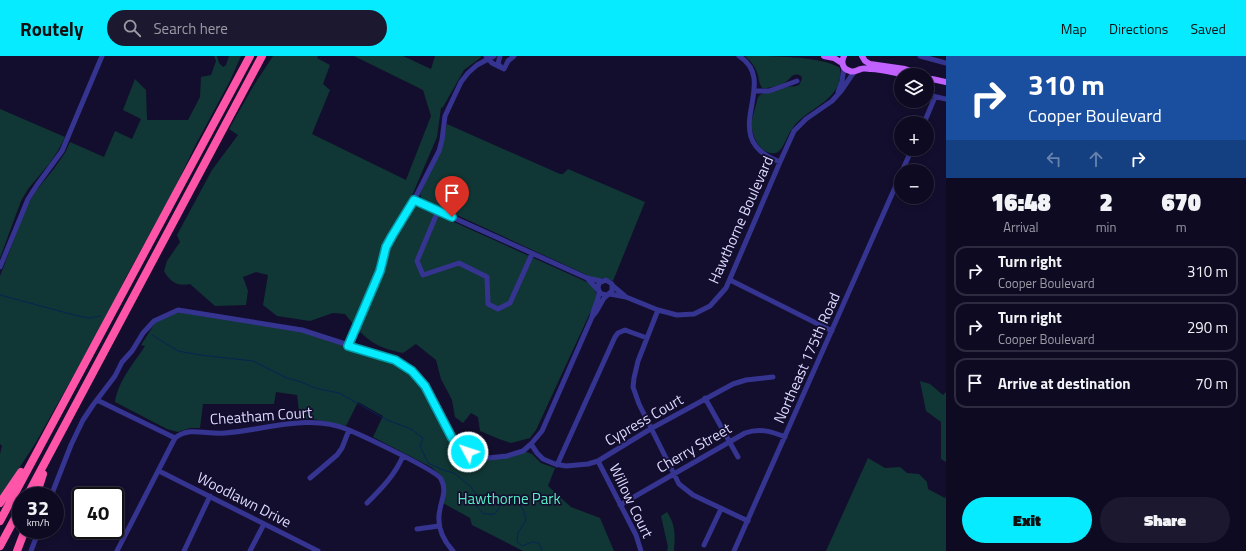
<!DOCTYPE html>
<html lang="en">
<head>
<meta charset="utf-8">
<style>
  body { margin:0; font-family:"Titillium Web",sans-serif; background:#1c182f; color:#f1f3f6; height:100vh; display:flex; flex-direction:column; font-size:15px; white-space:nowrap }
  * { box-sizing:border-box; margin:0 }
  p { font-size:13px; color:#9b9aa5 }
  .icon { flex:none; width:22px; height:22px; fill:none; stroke:currentColor; stroke-width:2; stroke-linecap:round; stroke-linejoin:round }
  .map { position:relative; flex:1; overflow:hidden }
  .side { display:flex; flex-direction:column; background:#0e0a22; width:300px }
  .side>* { flex:none }
  .guide { background:#1a4fa0; color:#fff; overflow:hidden }
  .tools { position:absolute; left:894px; top:12px; display:grid; gap:8px }
  .tools a { display:grid; place-items:center; width:40px; height:40px; border-radius:50%; background:#0e0a22; box-shadow:0 2px 6px #0003,0 0 0 1px #2e2b40; font-size:20px }
  .speed { position:absolute; left:12px; top:431px; display:flex; gap:8px; font-size:20px; font-weight:700; text-align:center }
  .speed>* { display:grid; place-content:center; width:52px; height:52px; border-radius:50%; background:#0e0a22; box-shadow:0 2px 6px #0003,0 0 0 1px #2e2b40; line-height:1 }
  .speed small { font-size:10px; font-weight:400 }
  .speed .limit { border:2px solid #111; border-radius:6px; background:#fff; color:#111 }
  .pin { position:absolute; display:grid; place-items:center; width:34px; height:34px; color:#fff; margin:-41px -17px; border-radius:50% 50% 50% 0; rotate:-45deg; box-shadow:0 0 4px #0007 }
  .pin .icon { rotate:45deg }
  .me { position:absolute; width:44px; margin:-22px; rotate:310deg; stroke-linejoin:round; filter:drop-shadow(0 0 3px #0008) }
  .turn { display:flex; align-items:center; gap:14px; height:84px; padding:0 16px; font-size:18px }
  .turn .icon { width:52px; height:52px; stroke-width:2.5 }
  .turn b { display:block; font-size:28px; line-height:34px }
  .lanes { display:flex; align-items:center; height:38px; padding:0 16px; background:#0003; justify-content:center; gap:20px; direction:ltr }
  .lanes .off { opacity:.35 }
  .eta { display:flex; justify-content:space-evenly; align-items:center; height:68px; text-align:center }
  .eta b { font-size:24px; font-weight:800; line-height:28px }
  .primary-button { display:flex; gap:8px; margin-top:auto; padding:8px 16px }
  .primary-button a { flex:1; height:46px; border-radius:24px; background:#06ebff; color:#111; font-size:16px; font-weight:800; line-height:46px; text-align:center }
  .primary-button a+a { background:#1c182f; color:#f1f3f6 }
  ul { padding:0; list-style:none }
  li { display:flex; align-items:center; gap:12px; height:50px; margin:0 8px 6px; padding:0 8px; border:2px solid #2e2b40; border-radius:12px }
  li div { flex:1 }
  li b { display:block; font-size:15px }
  li em { font-style:normal }
  header { display:flex; align-items:center; gap:24px; box-sizing:border-box; height:56px; padding:0 20px; background:#06ebff; color:#111 }
  header strong { font-size:19px }
  nav { display:flex; gap:22px; margin-inline-start:auto; font-size:14px }
  .search { width:280px; height:36px; background:#1c182f; display:flex; align-items:center; gap:10px; box-sizing:border-box; padding:0 14px; border-radius:22px; color:#9b9aa5; font-size:15px }
  main { display:flex; flex:1; min-height:0 }
  .map>svg:first-child { display:block }
  .green { fill:#103735 }
  .lines { fill:none; stroke-linecap:round; stroke-linejoin:round }
  .stream { stroke:#072453; stroke-width:1 }
  .minor { stroke:#363491; stroke-width:5 }
  .major { stroke:#c161ff; stroke-width:6 }
  .highway { stroke:#ff55a9; stroke-width:8 }
  .route-casing { stroke:#0499a6; stroke-width:10 }
  .route { stroke:#06ebff; stroke-width:7 }
  .labels { text-anchor:middle; stroke-width:3.5; stroke-linejoin:round; paint-order:stroke }
  .street-label { font-size:15px; fill:#dddaff; stroke:#130e2d }
  .park-label { font-size:15px; fill:#57edc5; stroke:#130e2d }
</style>
</head>
<body>
<header>
<strong>Routely</strong>
<div class="search"><svg class="icon" aria-label="search" viewBox="0 0 24 24"><circle cx="10" cy="10" r="6"/><path d="M15 15l6 6"/></svg>Search here</div>
<nav><a>Map</a><a>Directions</a><a>Saved</a></nav>
</header>
<main>
<div class="map">
<svg width="946" height="495" viewBox="0 0 946 495">
  <rect width="100%" height="100%" fill="#130e2d"/>
  <!-- green -->
  <path class="green" d="M214,0H217L219,7L223,11L226,9L229,0H241L230,25L196,88L172,138L126,221L107,260L35,388L0,441V398L2,390L0,388V220L26,152L35,136L53,114L65,97L70,86L104,101L115,75L132,83L141,63L123,54L135,23L146,34L147,64H188L200,41L201,21L211,19L216,5Z
    M273,0H318L317,2L330,9L323,28L330,34L312,78L406,124L431,60L423,34L354,0H403L431,13L435,0H481L480,2L464,14L443,51L441,52L437,81L411,142L414,148L589,227C595,233 597,235 596,244L536,374L530,382L511,387L499,383L480,375L478,361L471,357L463,367L455,361L452,344L441,323L436,304L416,288L403,297C373,291 364,282 345,258L333,257L310,265L277,260L263,249L268,219L256,216L243,221L248,235L246,249L215,250L190,228C178,231 170,226 164,215L167,205L180,186L177,179L212,114L238,79L229,73L254,29Z
    M745,0C770,0 821,0 840,12C844,46 806,51 792,73C787,79 783,96 775,97C762,99 753,83 752,72C751,65 754,56 756,49C757,46 757,42 759,40C762,36 782,32 788,31C792,30 795,31 799,29L802,23L801,20C793,16 792,21 787,25C782,29 768,33 762,32C759,27 759,24 758,19C756,12 751,5 745,0Z
    M0,53L65,81L59,93L49,108L28,133L21,145L0,202Z
    M447,68L560,118H563L568,113L645,146L613,225L606,222L600,223L589,220L422,143L420,138C431,115 442,93 447,68Z
    M176,256L307,276L401,309L416,319L428,339L446,379L454,388L463,395L483,403L524,395L532,398L541,407L555,412L548,430L571,451L600,462L614,495H523L472,469L470,462L443,447L441,420L431,411L373,381L383,360L358,346L346,370L313,363H300L297,339L276,336L274,348H203L200,372H190L178,376L167,373L115,346C118,325 134,307 145,290L141,289L155,267Z
    M920,325L930,328L943,339L946,336V406L941,403V366L926,355Z
    M868,402L885,412L900,411L907,417L919,418L927,426L928,433L945,442L946,440V495H826Z
    M667,456C676,470 675,479 674,495H667L668,491L661,460Z"/>
  <g class="lines">
    <!-- stream -->
    <path class="stream" d="M0,239L78,260L89,262L101,260
      M152,279L178,295L200,299L253,305L287,322L301,326L315,332L339,337L387,364L411,373L423,382L420,390L428,407L443,414L454,417L470,430L476,438L477,451L484,458H495L501,449L517,446L523,453L526,464L518,477L517,486L522,490L532,486L539,487L542,495"/>
    <!-- minor -->
    <path class="minor" d="M486,0L492,7L504,13L508,5L514,0
      M500,0L498,8L501,11
      M739,0C782,27 714,82 780,106
      M920,0L946,7
      M755,35H769L797,25
      M838,36L842,25L844,12
      M928,39L946,43
      M924,67L935,41
      M902,115L912,93
      M414,144L587,222L601,225
      M438,155L417,205L423,219L459,207L487,221L488,248L498,253L510,247L532,198
      M0,211L28,143L37,129L62,95L102,0
      M587,222L598,234
      M730,224L832,275
      M613,230L626,241
      M610,238L626,241L658,254L677,259L694,258L710,250L726,232L780,106L794,75L806,63L832,45L841,35L854,16
      M658,254L638,305L634,322L633,331L639,348L679,428L693,439L748,465
      M592,261L596,256L604,242L612,235V228L606,224L599,227L598,232L600,237L606,239
      M348,289L380,215L386,191L392,180L414,144L439,95L442,84L445,60L461,26L468,17L477,9L494,0
      M705,342L738,401
      M97,344L175,382C190,370 207,379 225,377C266,374 309,357 349,374C363,380 436,414 441,423C447,434 442,442 440,453C436,470 442,483 453,495
      M531,388L537,397L543,403L555,408L566,410L588,408L598,405L652,372L733,328L746,324L773,321
      M598,405L636,479L641,495
      M557,409L615,281L618,277L625,274L647,282
      M159,415L318,495
      M310,422L337,399L342,392L349,374
      M51,440L71,389L83,364L93,349L115,320L122,306L132,295L143,277L154,265L178,254L302,274L395,304L412,315L425,330L451,382L468,396L488,402L507,400L523,395L531,388L542,375L592,261C593,252 599,245 599,236
      M367,447C381,433 395,419 403,400
      M620,449L745,377C759,372 771,375 785,381
      M417,473L439,470
      M704,489L721,453
      M31,495L39,474
      M117,495L175,382
      M184,495L210,440
      M250,495L264,468
      M734,495L901,118"/>
    <!-- major -->
    <path class="major" d="M824,0L834,2L842,7
      M844,0C841,6 842,13 850,15C854,17 857,14 861,13C864,12 868,13 871,13C882,13 894,17 905,19
      M862,0L865,5L870,8L905,13L924,19
      M927,23H932L946,26"/>
    <!-- highway -->
    <path class="highway" d="M27,440L262,0
      M36,440L43,418
      M0,447L21,416
      M0,465L250,0
      M0,490L21,451
      M17,495L25,474"/>
  </g>
  <g class="lines">
    <defs>
      <path id="route" d="M452,161L414,144L392,180L386,191L380,215L348,290L395,304L412,315L425,330L452,382L468,396"/>
    </defs>
    <!-- route casing -->
    <use href="#route" class="route-casing"/>
    <!-- route -->
    <use href="#route" class="route"/>
  </g>
  <g class="labels">
    <!-- street labels -->
    <g class="street-label">
      <text transform="translate(741 164) rotate(-66)" y="5">Hawthorne Boulevard</text>
      <text transform="translate(807 302) rotate(-66)" y="5">Northeast 175th Road</text>
      <text transform="translate(261 360) rotate(-4)" y="5">Cheatham Court</text>
      <text transform="translate(644 364) rotate(-30)" y="5">Cypress Court</text>
      <text transform="translate(694 392) rotate(-30)" y="5">Cherry Street</text>
      <text transform="translate(244 444) rotate(27)" y="5">Woodlawn Drive</text>
      <text transform="translate(631 445) rotate(64)" y="5">Willow Court</text>
    </g>
    <!-- park labels -->
    <g class="park-label">
      <text x="509" y="448">Hawthorne Park</text>
    </g>
  </g>
</svg>
<div class="tools">
<a><svg class="icon" aria-label="layers" viewBox="0 0 24 24"><path d="M12 4l9 5-9 5-9-5zM3 14l9 5 9-5"/></svg></a>
<a>+</a>
<a>−</a>
</div>
<div class="speed"><div>32<small>km/h</small></div><div class="limit">40</div></div>
<div class="pin" style="left:452px;top:161px;background:#d93025"><svg class="icon" aria-label="arrive" viewBox="0 0 24 24"><path d="M6 21V4h12l-3 4 3 4H6"/></svg></div>
<svg class="me" style="left:468px;top:396px" viewBox="-20 -20 40 40"><circle r="17" fill="#06ebff" stroke="#fff" stroke-width="3"/><path d="M0-11L8 9 0 5-8 9z" fill="#fff"/></svg>
</div>
<section class="side">
<div class="guide">
<div class="turn"><svg class="icon" aria-label="right" viewBox="0 0 24 24"><path d="M7 20v-9h11M14 6l5 5-5 5"/></svg><div><b>310 m</b>Cooper Boulevard</div></div>
<div class="lanes"><svg class="icon off" aria-label="left" viewBox="0 0 24 24"><path d="M17 20v-9H6M10 6l-5 5 5 5"/></svg><svg class="icon off" aria-label="ahead" viewBox="0 0 24 24"><path d="M12 20V5M6 11l6-6 6 6"/></svg><svg class="icon" aria-label="right" viewBox="0 0 24 24"><path d="M7 20v-9h11M14 6l5 5-5 5"/></svg></div>
</div>
<div class="eta">
<div><b>16:48</b><p>Arrival</p></div>
<div><b>2</b><p>min</p></div>
<div><b>670</b><p>m</p></div>
</div>
<ul>
<li><svg class="icon" aria-label="right" viewBox="0 0 24 24"><path d="M7 20v-9h11M14 6l5 5-5 5"/></svg><div><b>Turn right</b><p>Cooper Boulevard</p></div><em>310 m</em></li>
<li><svg class="icon" aria-label="right" viewBox="0 0 24 24"><path d="M7 20v-9h11M14 6l5 5-5 5"/></svg><div><b>Turn right</b><p>Cooper Boulevard</p></div><em>290 m</em></li>
<li><svg class="icon" aria-label="arrive" viewBox="0 0 24 24"><path d="M6 21V4h12l-3 4 3 4H6"/></svg><div><b>Arrive at destination</b></div><em>70 m</em></li>
</ul>
<div class="primary-button"><a>Exit</a><a>Share</a></div>
</section>
</main>
</body>
</html>
